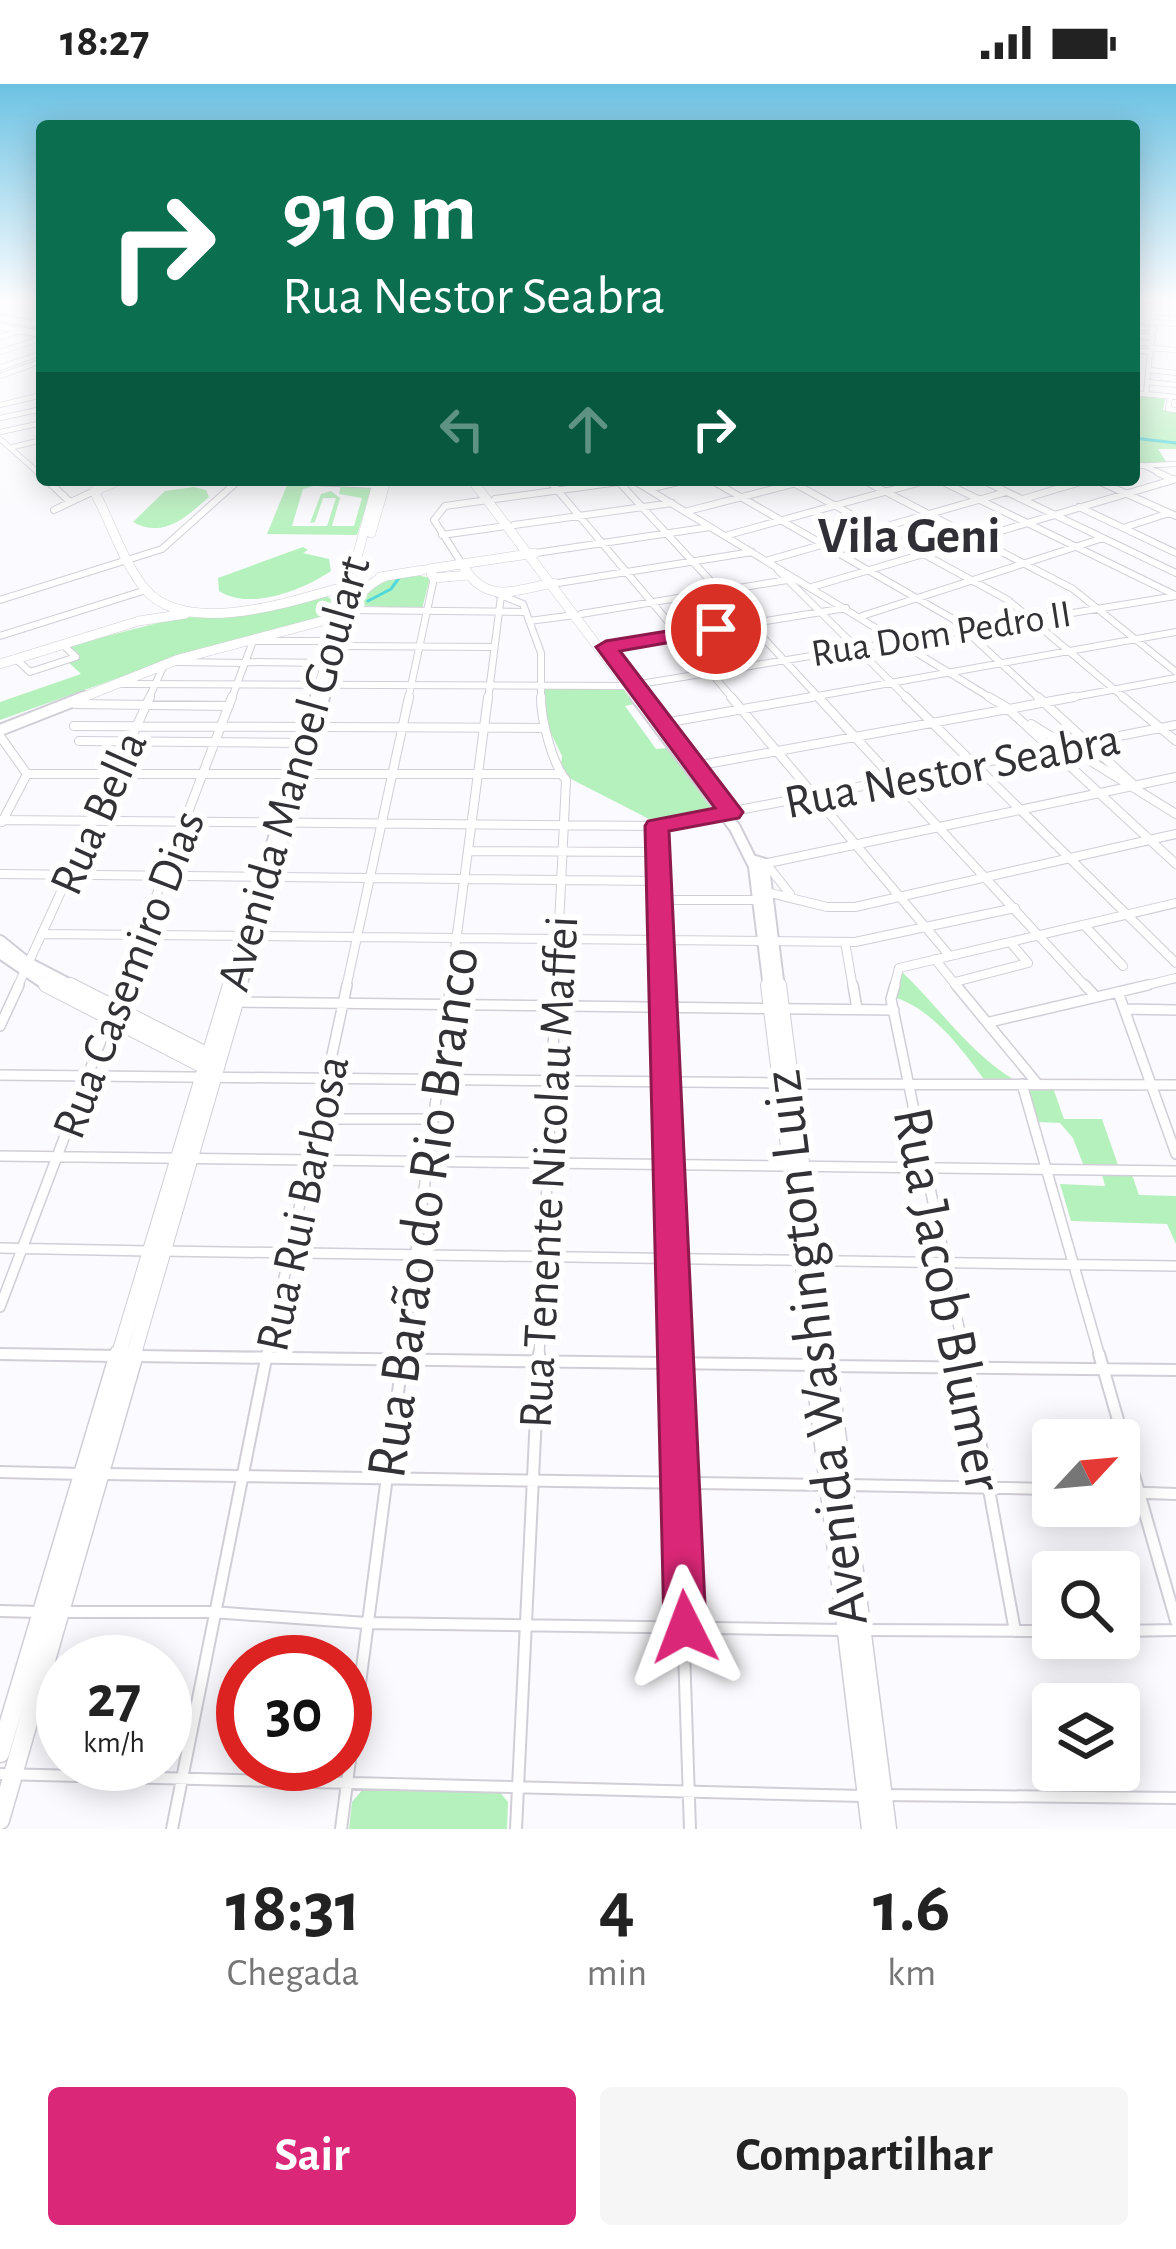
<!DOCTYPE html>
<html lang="pt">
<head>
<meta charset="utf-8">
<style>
  body { margin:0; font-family:"Alegreya Sans",sans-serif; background:#f6f6f6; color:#222; height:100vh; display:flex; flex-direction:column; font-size:45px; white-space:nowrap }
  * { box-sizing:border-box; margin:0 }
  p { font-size:39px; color:#767676 }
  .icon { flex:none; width:66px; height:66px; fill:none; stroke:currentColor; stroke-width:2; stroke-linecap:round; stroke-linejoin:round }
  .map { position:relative; height:1745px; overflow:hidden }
  .sheet { display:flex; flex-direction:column; background:#fff; flex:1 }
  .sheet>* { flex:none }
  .hud { position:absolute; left:36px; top:36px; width:1104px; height:366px; border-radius:12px; box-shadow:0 6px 30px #0003; background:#0b6e4f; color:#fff; overflow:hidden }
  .needle { width:78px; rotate:64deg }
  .fabs { position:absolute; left:1032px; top:1335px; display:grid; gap:24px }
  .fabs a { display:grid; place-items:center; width:108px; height:108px; border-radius:12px; background:#fff; box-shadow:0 6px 30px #0003; font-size:60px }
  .speed { position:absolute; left:36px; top:1551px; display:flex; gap:24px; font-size:60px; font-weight:700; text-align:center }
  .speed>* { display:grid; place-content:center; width:156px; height:156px; border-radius:50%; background:#fff; box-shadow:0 6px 30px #0003; line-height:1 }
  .speed small { font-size:30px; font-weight:400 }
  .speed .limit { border:18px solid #d22; background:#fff; color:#111 }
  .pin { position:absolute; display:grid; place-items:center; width:102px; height:102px; color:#fff; margin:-51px; border:6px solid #fff; border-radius:50%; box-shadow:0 3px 12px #0007 }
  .me { position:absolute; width:132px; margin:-66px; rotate:357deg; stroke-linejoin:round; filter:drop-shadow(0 0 9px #0008) }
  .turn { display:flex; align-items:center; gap:42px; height:252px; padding:0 48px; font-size:54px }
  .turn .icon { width:156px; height:156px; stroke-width:2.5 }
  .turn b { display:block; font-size:84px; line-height:102px }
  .lanes { display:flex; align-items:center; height:114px; padding:0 48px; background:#0003; justify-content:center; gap:60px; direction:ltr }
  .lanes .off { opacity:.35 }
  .eta { display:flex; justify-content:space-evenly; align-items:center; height:204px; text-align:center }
  .eta b { font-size:72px; font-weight:700; line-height:84px }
  .action { display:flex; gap:24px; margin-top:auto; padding:24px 48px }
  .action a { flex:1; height:138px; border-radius:12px; background:#db2777; color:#fff; font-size:48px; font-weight:700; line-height:138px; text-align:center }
  .action a+a { background:#f6f6f6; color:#222 }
  .status { display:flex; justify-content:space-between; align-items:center; height:84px; padding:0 60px; background:#fff; direction:ltr }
  .status svg { height:33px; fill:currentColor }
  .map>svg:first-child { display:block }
  .green { fill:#b5f1bc }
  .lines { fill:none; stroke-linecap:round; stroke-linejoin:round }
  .stream { stroke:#52d8db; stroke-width:3 }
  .street-far4-casing { stroke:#d1ced7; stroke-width:6 }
  .street-far3-casing { stroke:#d1ced7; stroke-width:8 }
  .street-far2-casing { stroke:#d1ced7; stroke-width:10 }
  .street-far1-casing { stroke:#d1ced7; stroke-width:12 }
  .street-casing { stroke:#d1ced7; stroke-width:14 }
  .secondary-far4-casing { stroke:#d1ced7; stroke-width:8 }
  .secondary-far3-casing { stroke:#d1ced7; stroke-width:10 }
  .secondary-far2-casing { stroke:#d1ced7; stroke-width:14 }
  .secondary-far1-casing { stroke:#d1ced7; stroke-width:16 }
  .secondary-casing { stroke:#d1ced7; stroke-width:21 }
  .street-far4 { stroke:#fff; stroke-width:4.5 }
  .street-far3 { stroke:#fff; stroke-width:6 }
  .street-far2 { stroke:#fff; stroke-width:8 }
  .street-far1 { stroke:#fff; stroke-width:9 }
  .street { stroke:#fff; stroke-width:10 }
  .secondary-far4 { stroke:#fff; stroke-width:6 }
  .secondary-far3 { stroke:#fff; stroke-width:9 }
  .secondary-far2 { stroke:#fff; stroke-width:10 }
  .secondary-far1 { stroke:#fff; stroke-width:14 }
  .secondary { stroke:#fff; stroke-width:18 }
  .route { fill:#db2777; stroke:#8e194d; stroke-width:3 }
  .labels { text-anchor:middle; stroke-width:12; stroke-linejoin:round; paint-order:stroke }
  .far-street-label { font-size:39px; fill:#323135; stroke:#fff }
  .street-label { font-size:48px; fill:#323135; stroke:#fff }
  .far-district-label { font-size:51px; font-weight:bold; fill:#312f36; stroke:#fff }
  .near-street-label { font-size:57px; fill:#323135; stroke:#fff }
</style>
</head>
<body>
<div class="status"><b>18:27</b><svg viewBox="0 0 49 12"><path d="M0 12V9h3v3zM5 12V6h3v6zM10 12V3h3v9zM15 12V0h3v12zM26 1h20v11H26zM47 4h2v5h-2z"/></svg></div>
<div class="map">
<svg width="1176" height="1745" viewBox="0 0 1176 1745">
  <rect width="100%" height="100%" fill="#fbfafe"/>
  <!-- green -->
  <path class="green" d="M1143,312L1165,315L1163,326L1176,328V365H1158L1167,379L1134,380V315Z
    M287,401H317L303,405L292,442H327L336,414H323L315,438L310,439L321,410L331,407L340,414L332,442H354L362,414L339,410L341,401H373L357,451L267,450Z
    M194,403L206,406L209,413C186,433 164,455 133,438L165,407Z
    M303,463L308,466L303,469L329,475L331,487C303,506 250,527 219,507L218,494Z
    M417,491L430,494L422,525L355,521L374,498Z
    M326,512L338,519L335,531L180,572L0,636V618L81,590L67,577L79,573L68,562L181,533L227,534Z
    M545,604L624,606L634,620L625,622L656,665L667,664L713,727L655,738L569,694L561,683L562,672L545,637Z
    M901,887C940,924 970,970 1016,997H985C964,967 929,921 892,913Z
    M1024,1001H1052L1064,1035H1102L1118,1081L1083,1080L1073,1054L1060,1039L1037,1038Z
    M1100,1083L1130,1085L1139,1111L1176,1112V1160L1167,1140L1071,1137L1060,1100L1105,1102Z
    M364,1704L498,1706L508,1718L507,1745H349L352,1718Z"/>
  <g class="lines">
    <!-- stream -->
    <path class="stream" d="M1134,354L1176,359
      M368,517L391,505L399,494"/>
    <defs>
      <path id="street-far4" d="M1157,228L1176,230
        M1163,229L1164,215
        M1134,236L1176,240
        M1134,243L1154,245
        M1134,251L1153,253
        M0,253L20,247
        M1134,258L1152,260
        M1152,264L1176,266
        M1134,266L1151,268
        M0,268L42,254
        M0,284L42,269
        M1149,286L1176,289
        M0,292L42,277
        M1148,298L1176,301
        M1134,309L1176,313
        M1146,310L1155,215
        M1170,313L1168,325L1176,326
        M0,321L42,311
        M0,334L42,325
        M0,348L42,339
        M0,355L41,391
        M13,363L42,356
        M1142,381L1164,391
        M1134,382L1176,380"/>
      <path id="street-far3" d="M38,388L42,392
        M1157,388L1172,395
        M47,396L70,418
        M275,396L376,401
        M549,396L734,616
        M617,396L821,616
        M633,396L994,616
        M711,396L953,535L1041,616
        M788,396L1008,516L1127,616
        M863,396L1073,505L1176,588
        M939,396L1175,511
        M982,396L1176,489
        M1096,396L1176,432
        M649,405L686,396
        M495,415L633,396
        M1023,415L1087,396
        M1079,423L1176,469
        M54,426L94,407
        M688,427L808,396
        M514,441L672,419
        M1123,444L1169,429
        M442,451L506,442
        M728,451L928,396
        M536,469L710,443
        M769,476L1006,408
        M462,480L434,436L445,422L488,416
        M778,486L909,616
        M558,499L752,468
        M812,503L1176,395
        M498,510L523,520L541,569V616
        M0,516L162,465L239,396
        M350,526L526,528
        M581,530L787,496
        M862,532L1103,454
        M529,537L575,531
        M0,552L146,506
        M255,557H331
        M339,562L494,563
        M606,563L846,524
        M16,575L30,588L76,573L63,561
        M178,578L245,579
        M245,578L325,579
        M123,600L628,602L1176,512
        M148,616L164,581
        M231,616L253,557
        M408,616L434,494
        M488,616L501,512
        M795,616L1176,548
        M1058,616L1176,594"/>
      <path id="street-far2" d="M541,613C541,636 552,679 566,696L556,904
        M731,613L949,871
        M818,613L1087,904
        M906,613L1176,879
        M989,613L1006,623L1176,780
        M1038,613L1135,702
        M1123,613L1176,657
        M75,620L229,622
        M664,639L812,613
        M1031,640L1176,730
        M74,642L543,644
        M0,652L27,690L2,738
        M79,657L301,659
        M690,683L1074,613
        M27,690H559
        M0,736L657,742L1176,641
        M657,742L662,904
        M469,767L659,768
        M768,779L1176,693
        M768,782L790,810
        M0,790L661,797
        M762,807L827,823H855L1176,750
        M662,816H759
        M1084,841L1123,882
        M42,850L855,858L1015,824
        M845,858L853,904
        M935,875L958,904
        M955,898L1028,879L1010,858
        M17,904L150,613
        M121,904L232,613
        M346,904L409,613
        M450,904L488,613
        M894,904L899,884L1176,819
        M1135,904L1176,894"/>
      <path id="street-far1" d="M662,901L674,1273
        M853,901L857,925
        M895,901L891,915L965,1273
        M956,901L1036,998
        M1085,901L1096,913
        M1118,908L1176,1070
        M236,918L894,926
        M1124,925L1176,926
        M990,938L1148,901
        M0,942L19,901
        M0,991L778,999
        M793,1000L1176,1001
        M1022,1000L1100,1273
        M320,1035H434
        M0,1072L1176,1087
        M0,1164L148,1167
        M163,1167L1176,1182
        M0,1223L122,901
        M0,1270L118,1272
        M133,1272L199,1273
        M267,1273L347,901
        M402,1273L451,901
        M539,1273L556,901"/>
      <path id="street" d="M0,1270L118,1272
        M674,1270L690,1745
        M964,1270L1015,1547
        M1099,1270L1176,1537
        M133,1272L814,1281
        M829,1282L1176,1286
        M0,1388L82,1390
        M103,1390L826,1401
        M847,1401L1053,1405
        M1119,1408L1176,1410
        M0,1527L40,1528
        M61,1528H212L366,1539L844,1546
        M865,1546L1053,1547
        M1119,1547L1176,1546
        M0,1690L863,1712
        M884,1711L1176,1714
        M172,1745L267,1270
        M341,1745L403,1270
        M516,1745L539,1270"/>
      <path id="secondary-far4" d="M1134,217L1158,215
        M0,234L42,241
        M0,243L42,250"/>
      <path id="secondary-far3" d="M120,396L94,407C111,438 123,479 146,506C187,553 293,517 343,503
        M472,396L638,616
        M371,449L385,400
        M462,480C486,522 513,506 554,499
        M429,485L535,469
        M431,490L434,494L468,491
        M380,493L423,486
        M0,580L139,537L185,530
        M76,616L179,575L341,532
        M315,616L342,525L336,509L351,495L378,396
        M323,616C335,573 340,510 386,492"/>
      <path id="secondary-far2" d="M636,613L735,744L753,780
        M0,646L84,613
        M755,777L768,781L764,784L779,904
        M754,783L769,904
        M0,857L26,878L76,904
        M0,869L51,904
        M229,904L316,613
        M240,904L324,613"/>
      <path id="secondary-far1" d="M46,901L211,986
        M70,901L212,973
        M768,901L814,1273
        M779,901L827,1273
        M118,1273L230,901
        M133,1273L241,901"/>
      <path id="secondary" d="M813,1270L871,1745
        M826,1270L887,1745
        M0,1669L119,1270
        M0,1736L134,1270"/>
    </defs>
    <!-- street-far4 casing -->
    <use href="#street-far4" class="street-far4-casing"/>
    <!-- street-far3 casing -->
    <use href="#street-far3" class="street-far3-casing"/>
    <!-- street-far2 casing -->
    <use href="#street-far2" class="street-far2-casing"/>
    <!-- street-far1 casing -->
    <use href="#street-far1" class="street-far1-casing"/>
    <!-- street casing -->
    <use href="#street" class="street-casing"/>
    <!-- secondary-far4 casing -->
    <use href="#secondary-far4" class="secondary-far4-casing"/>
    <!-- secondary-far3 casing -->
    <use href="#secondary-far3" class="secondary-far3-casing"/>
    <!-- secondary-far2 casing -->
    <use href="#secondary-far2" class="secondary-far2-casing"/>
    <!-- secondary-far1 casing -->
    <use href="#secondary-far1" class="secondary-far1-casing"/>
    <!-- secondary casing -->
    <use href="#secondary" class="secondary-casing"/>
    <!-- street-far4 -->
    <use href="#street-far4" class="street-far4"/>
    <!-- street-far3 -->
    <use href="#street-far3" class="street-far3"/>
    <!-- street-far2 -->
    <use href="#street-far2" class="street-far2"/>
    <!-- street-far1 -->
    <use href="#street-far1" class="street-far1"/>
    <!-- street -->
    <use href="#street" class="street"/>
    <!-- secondary-far4 -->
    <use href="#secondary-far4" class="secondary-far4"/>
    <!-- secondary-far3 -->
    <use href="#secondary-far3" class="secondary-far3"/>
    <!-- secondary-far2 -->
    <use href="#secondary-far2" class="secondary-far2"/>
    <!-- secondary-far1 -->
    <use href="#secondary-far1" class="secondary-far1"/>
    <!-- secondary -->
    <use href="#secondary" class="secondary"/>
  </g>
  <!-- sky -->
  <linearGradient id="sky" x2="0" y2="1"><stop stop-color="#6cc2e3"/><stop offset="0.47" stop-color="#fdfdff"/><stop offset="1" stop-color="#fdfdff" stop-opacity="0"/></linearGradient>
  <rect width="1176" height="459" fill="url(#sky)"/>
  <!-- route -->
  <path class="route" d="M716,539L726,545L723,549L620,567L743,728L739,734L669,747L706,1543L700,1557L685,1563L670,1557L664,1543L645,742L648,737L715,724L596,563L606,557Z"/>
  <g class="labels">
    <!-- far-street labels -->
    <g class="far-street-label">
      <text transform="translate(941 548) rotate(-9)" y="14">Rua Dom Pedro II</text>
    </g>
    <!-- street labels -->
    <g class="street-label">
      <text transform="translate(952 685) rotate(-11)" y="17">Rua Nestor Seabra</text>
      <text transform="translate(292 689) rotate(-74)" y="17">Avenida Manoel Goulart</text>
      <text transform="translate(97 728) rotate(-66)" y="17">Rua Bella</text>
      <text transform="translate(127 890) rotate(-69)" y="17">Rua Casemiro Dias</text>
      <text transform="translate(547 1088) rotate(-87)" y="17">Rua Tenente Nicolau Maffei</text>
      <text transform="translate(301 1119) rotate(-78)" y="17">Rua Rui Barbosa</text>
    </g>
    <!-- far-district labels -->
    <g class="far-district-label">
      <text x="909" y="468">Vila Geni</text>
    </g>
    <!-- near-street labels -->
    <g class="near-street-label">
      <text transform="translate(421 1128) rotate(-82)" y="20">Rua Barão do Rio Branco</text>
      <text transform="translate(950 1215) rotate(79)" y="20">Rua Jacob Blumer</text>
      <text transform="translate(813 1264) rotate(-97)" y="20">Avenida Washington Luiz</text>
    </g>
  </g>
</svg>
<div class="fabs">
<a><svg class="needle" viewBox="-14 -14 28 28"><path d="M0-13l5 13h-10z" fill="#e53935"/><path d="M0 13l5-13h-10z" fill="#767676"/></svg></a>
<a><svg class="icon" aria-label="search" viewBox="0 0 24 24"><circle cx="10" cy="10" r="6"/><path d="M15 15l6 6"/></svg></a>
<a><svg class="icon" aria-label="layers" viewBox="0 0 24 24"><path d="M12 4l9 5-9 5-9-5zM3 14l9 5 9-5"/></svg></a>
</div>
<div class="speed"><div>27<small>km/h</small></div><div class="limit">30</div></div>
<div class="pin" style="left:716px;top:545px;background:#d93025"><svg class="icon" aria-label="arrive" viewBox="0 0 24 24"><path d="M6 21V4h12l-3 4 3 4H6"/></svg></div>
<svg class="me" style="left:685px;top:1543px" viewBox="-20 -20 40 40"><path d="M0-17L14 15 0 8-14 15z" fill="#db2777" stroke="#fff" stroke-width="4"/></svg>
<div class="hud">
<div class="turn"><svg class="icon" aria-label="right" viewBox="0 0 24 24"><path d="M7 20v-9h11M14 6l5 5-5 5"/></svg><div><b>910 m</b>Rua Nestor Seabra</div></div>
<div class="lanes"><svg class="icon off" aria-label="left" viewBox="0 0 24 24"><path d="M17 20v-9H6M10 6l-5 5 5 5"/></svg><svg class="icon off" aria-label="ahead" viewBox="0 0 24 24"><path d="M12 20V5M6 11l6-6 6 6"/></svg><svg class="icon" aria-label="right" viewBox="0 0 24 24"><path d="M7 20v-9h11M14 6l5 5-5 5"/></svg></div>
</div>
</div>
<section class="sheet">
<div class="eta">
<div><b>18:31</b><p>Chegada</p></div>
<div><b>4</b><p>min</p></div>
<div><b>1.6</b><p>km</p></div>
</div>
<div class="action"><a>Sair</a><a>Compartilhar</a></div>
</section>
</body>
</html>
